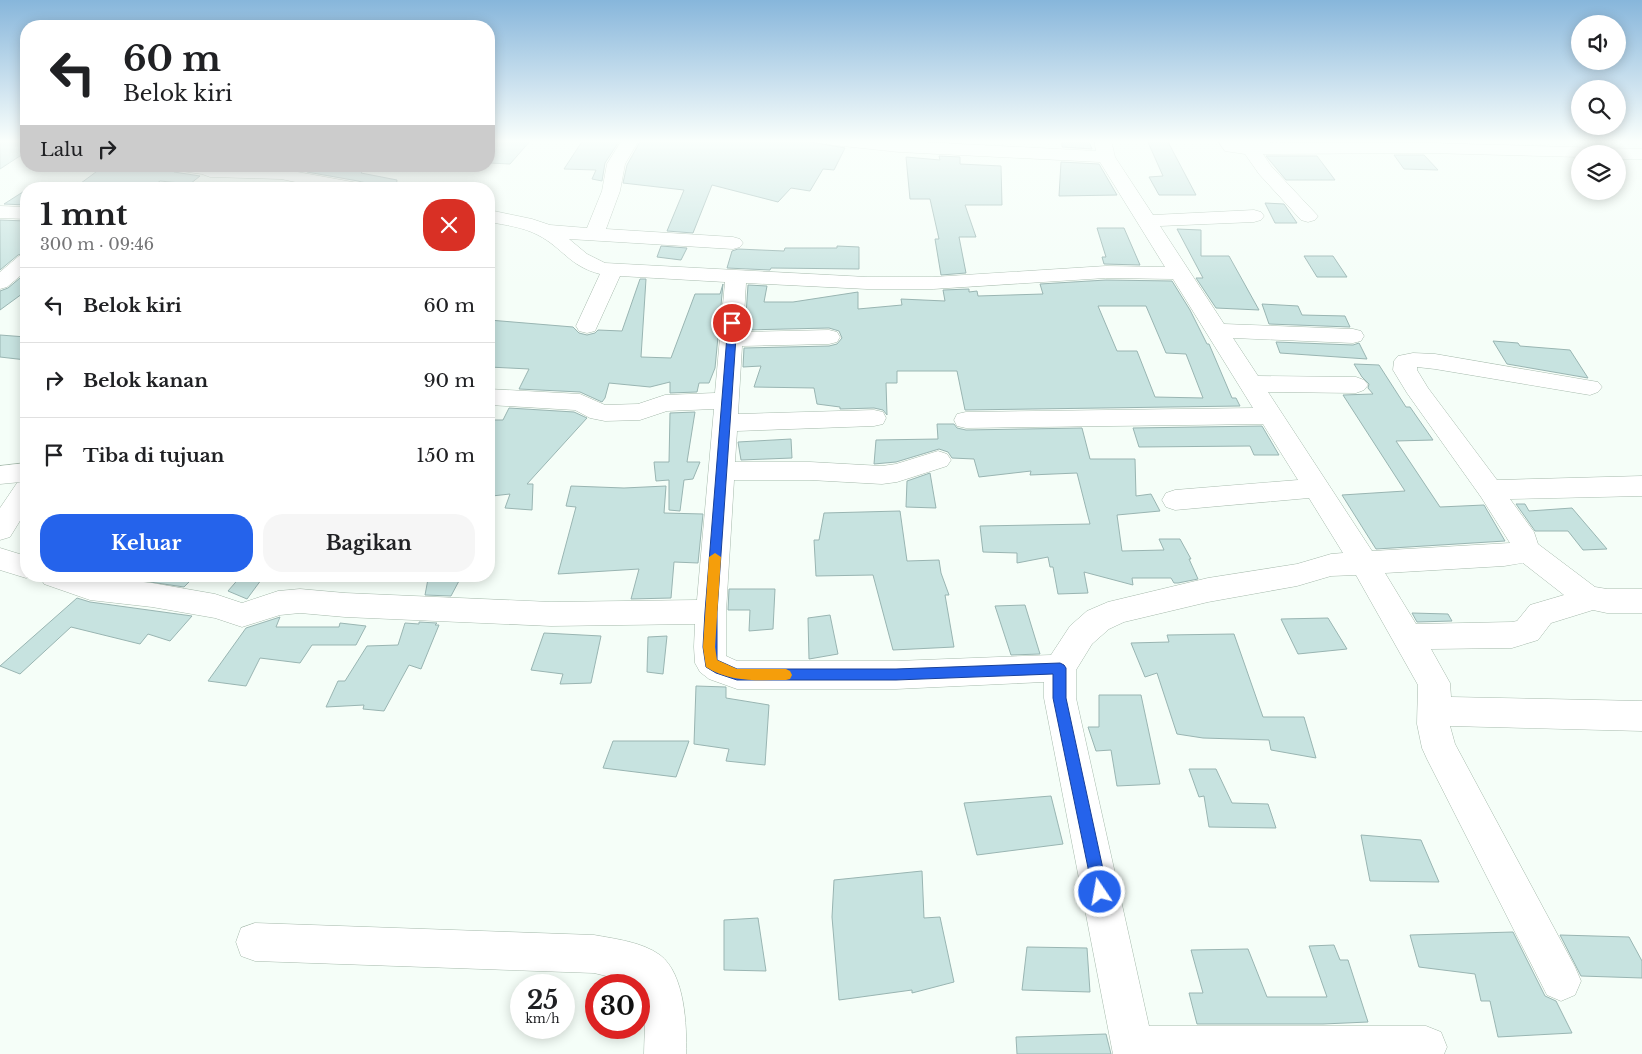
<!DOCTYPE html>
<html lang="id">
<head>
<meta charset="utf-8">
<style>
  body { margin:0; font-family:"Libre Baskerville",serif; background:#f6f6f6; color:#202124; height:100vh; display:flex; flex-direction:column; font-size:19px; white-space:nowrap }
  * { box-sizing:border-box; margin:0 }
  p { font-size:16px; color:#757577 }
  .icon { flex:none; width:28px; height:28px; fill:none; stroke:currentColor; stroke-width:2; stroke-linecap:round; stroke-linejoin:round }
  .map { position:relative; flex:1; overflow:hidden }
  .details { position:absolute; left:20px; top:182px; width:475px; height:400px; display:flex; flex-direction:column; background:#fff; border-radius:20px; box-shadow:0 2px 12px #0003 }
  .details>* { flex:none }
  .top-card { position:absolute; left:20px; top:20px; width:475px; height:152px; border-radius:20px; box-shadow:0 2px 12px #0003; background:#fff; color:#202124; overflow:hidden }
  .controls { position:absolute; left:1571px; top:15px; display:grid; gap:10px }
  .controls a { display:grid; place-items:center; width:55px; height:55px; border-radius:50%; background:#fff; box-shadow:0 2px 12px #0003; font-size:25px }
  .speed { position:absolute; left:510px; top:974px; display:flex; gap:10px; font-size:25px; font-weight:700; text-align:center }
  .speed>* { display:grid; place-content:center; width:65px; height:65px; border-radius:50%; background:#fff; box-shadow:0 2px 12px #0003; line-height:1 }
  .speed small { font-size:12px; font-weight:400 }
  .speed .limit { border:8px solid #d22; background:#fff; color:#111 }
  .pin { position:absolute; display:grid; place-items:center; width:42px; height:42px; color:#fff; margin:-21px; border:2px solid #fff; border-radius:50%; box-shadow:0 1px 5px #0007 }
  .me { position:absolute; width:55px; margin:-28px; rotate:348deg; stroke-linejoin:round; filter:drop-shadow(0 0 4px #0008) }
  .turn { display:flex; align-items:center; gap:18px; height:105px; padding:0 20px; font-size:22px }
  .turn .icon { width:65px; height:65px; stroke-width:2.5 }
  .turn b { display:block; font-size:35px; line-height:42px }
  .then { display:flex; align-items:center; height:48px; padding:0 20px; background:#0003; gap:10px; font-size:19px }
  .round { display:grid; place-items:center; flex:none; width:52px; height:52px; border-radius:20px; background:#f6f6f6 }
  .headline { display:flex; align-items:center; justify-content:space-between; height:85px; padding:0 20px }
  h1 { font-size:30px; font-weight:800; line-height:38px }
  .cta { display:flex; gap:10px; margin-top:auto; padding:10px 20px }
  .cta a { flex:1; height:58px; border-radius:20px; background:#2563eb; color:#fff; font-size:20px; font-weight:800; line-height:58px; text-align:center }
  .cta a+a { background:#f6f6f6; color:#202124 }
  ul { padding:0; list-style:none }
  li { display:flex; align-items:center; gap:15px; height:75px; padding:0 20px; border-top:1px solid #e0e0e0 }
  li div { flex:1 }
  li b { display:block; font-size:19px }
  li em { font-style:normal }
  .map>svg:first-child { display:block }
  .building { fill:#c7e3e0; stroke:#99b5b2; fill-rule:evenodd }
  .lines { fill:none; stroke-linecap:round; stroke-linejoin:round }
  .minor-casing { stroke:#a6baac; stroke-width:1 }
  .minor { fill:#fff; fill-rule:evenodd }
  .route { fill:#2563eb; stroke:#184099 }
  .slow { fill:#f59e0b }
</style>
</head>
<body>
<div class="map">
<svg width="1642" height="1054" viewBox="0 0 1642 1054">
  <rect width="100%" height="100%" fill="#f5fef8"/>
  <!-- building -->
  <path class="building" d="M0,140H26V152L0,169Z
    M489,140H531L510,164L489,163Z
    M583,140H620L605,163L602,181L592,179L596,170L564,169Z
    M641,140H799L845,148L834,170L823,169L810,191L791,188L778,202L712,185L693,233L667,231L684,190L623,183L627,165Z
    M1062,140H1088L1092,149L1062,147Z
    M1147,140H1167L1196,195H1159L1149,177L1163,176Z
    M1394,155H1424L1438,170L1404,169Z
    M939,156L960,157V164L1001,166L1002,205H965L976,237H959L966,273L941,275L935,239H939L930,199H910L906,157L940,160Z
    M1266,156H1317L1335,180H1286Z
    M1061,162L1099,164L1117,195L1059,196Z
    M104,166H169L174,172L200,176L190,184L160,181L150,188L123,184L117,189H73Z
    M314,166H368L361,173L397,180L396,189H369L366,183L358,181L307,172Z
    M26,190V205L4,204Z
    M1265,203L1284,204L1297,223H1275Z
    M0,220L26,221V252L18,255L0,270Z
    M1097,228H1124L1140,265L1104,264L1102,257H1106Z
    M1177,229L1201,230V256H1229L1259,310L1216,308L1196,278H1203Z
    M661,246L687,248L681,260L657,257Z
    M837,246L859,247V269L771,268L770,270L727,268L732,251L738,249L784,251L785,248H837Z
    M1304,256H1333L1347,277H1317Z
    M26,273V291L0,310V291L8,288Z
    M640,279H646L641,357L671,358L695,294H720L723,284L715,368L709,383H699L697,392L670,393V382L650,387L609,383L605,398L602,402L580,392L519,389L529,369L489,367V320L573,327L579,333L587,335L595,333L598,330L622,331Z
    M1106,280L1172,281L1190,310L1207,344H1209L1232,398H1236L1240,406L965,410L957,371H897V383H886L887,415L883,410L874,408L840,409V407L817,404L814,388L754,387L761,366L743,367L744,348L829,346L837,344L842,338L839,331L829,328L745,330L748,285L767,286L764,302H793L858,292V309L902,305L901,299L945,301L943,290L969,289V292L977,291L978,296L1043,294L1040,284ZM1098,306H1146L1166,353L1186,354L1203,398L1155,397L1137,351H1117Z
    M1262,304L1298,306L1302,315L1345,316L1350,327L1269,324Z
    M0,335L26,337V360L0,357Z
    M1493,341L1518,343L1520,346L1570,350L1588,378L1507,364Z
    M1276,342L1353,345L1359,343L1367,359L1280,353Z
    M1354,364L1379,365L1406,407H1410L1433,440L1396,441L1440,507L1484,505L1505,541L1376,549L1342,495L1405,491L1343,395L1373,394L1368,388L1369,384L1362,377Z
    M509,408L574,412L587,418L527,484H533L532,510L505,508L510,494L492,496V489H489V420H503Z
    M695,412L687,462H700L693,479L684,480L680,511L669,510V480L656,481L654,462H669L670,413Z
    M937,424H954L957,428L966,430L1082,428L1090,459H1135L1136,496L1151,494L1160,511L1117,515L1122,551L1164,550L1159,539H1180L1191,559H1189L1198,579L1178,583H1174L1171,578H1132L1133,585L1084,572L1088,593L1058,594L1053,567H1050L1048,557L1017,563V553L983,552L980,526L1090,524L1077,473L1030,475L1031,471L979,477L974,459L952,458L948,452L939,449L896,462L874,464L876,440L938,439Z
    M1262,426L1279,455H1254L1250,446L1139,447L1133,428Z
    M791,439L792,458L741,460L738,442Z
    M930,473L936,508L906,507L907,481Z
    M571,486L624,488L666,486L664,513L703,514L698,563L674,562L671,598L631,599L639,569L558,574L576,507L566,506Z
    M1516,504H1525L1529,511L1572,508L1607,549L1583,550L1568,531H1535Z
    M900,511L907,561L939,560L941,573L949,595H945L954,647L893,650L873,575L816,576L814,540H819L824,513Z
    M109,576H195L184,587Z
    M241,576H264L247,599L228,591Z
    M428,579H460L451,596L425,595Z
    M729,589H775L773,629L749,631L750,610H728Z
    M77,598L90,602L192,616L170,641L148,634L140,644L71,627L20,674L0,666Z
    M1025,605L1040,654L1011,655L995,606Z
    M1412,613L1448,614L1452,621L1417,622Z
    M830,615L838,654L809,659L808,618Z
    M280,617L276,627H339L340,623L366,626L356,645H312L300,663L260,658L246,686L208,681L246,628Z
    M1328,618L1347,649L1298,654L1281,619Z
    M419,622L437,623L435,625H439L421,669L409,665L384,711L363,709L364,705L326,707L338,681H345L367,646L398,645L405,623L419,624Z
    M544,633L601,636L591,683L560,684L563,674L531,670Z
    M1234,634L1263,717H1304L1316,758L1271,750L1269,740L1203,738L1177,734L1157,673L1145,677L1131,643L1169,642L1167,635Z
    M667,636L663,674L647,672L648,637Z
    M696,686L726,687V698L769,705L765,765L726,761L729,749L694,744Z
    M1099,695H1141L1160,784L1117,786L1111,750L1096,751L1088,727H1099Z
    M613,741H689L676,777L603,768Z
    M1189,769H1216L1232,803L1268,804L1276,828L1209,827L1204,796L1199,797Z
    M1051,796L1063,844L977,855L964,803Z
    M1361,835L1421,840L1439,882L1370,881Z
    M922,871L924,918L940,917L954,982L912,993V990L839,1000L832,917L834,880Z
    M758,918L766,971L724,970V920Z
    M1513,932L1545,996L1556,1001L1572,1033L1498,1037L1490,1001H1481L1475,974L1419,967L1410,935Z
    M1560,935L1629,937L1642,961V978L1581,976Z
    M1334,945L1340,960H1348L1368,1022L1323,1024H1197L1189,993H1203L1191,950L1248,949L1267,997H1327L1309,946Z
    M1027,947L1087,948L1090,992L1022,990Z
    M1106,1034L1111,1054H1017L1016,1037Z"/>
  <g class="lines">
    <defs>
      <path id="minor" d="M622,140H639L625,164L620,191L606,229L733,237L740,239L743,243L740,247L733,249L569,239L587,254L605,263L867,277H933L1106,266L1165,267L1100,162L899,152L833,145L827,144L825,140H883L1096,151L1094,140H1111L1115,157L1153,215L1254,210L1261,212L1264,216L1261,220L1254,222L1160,226L1224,324L1353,329L1361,331L1364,336L1361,341L1353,343L1233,338L1258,376L1356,377L1364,380L1368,385L1364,390L1356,393L1268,392L1372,551L1510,543L1481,497L1407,393L1393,370L1394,361L1398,356L1413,353L1435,354L1598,382L1602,387L1598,392L1590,395L1435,369L1417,367V370L1428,388L1497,480L1642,476V496L1510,499L1534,532L1538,544L1595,587L1607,589H1642V613H1607L1593,610L1551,623L1538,640L1512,648L1431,649L1450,683L1451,697L1642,701V731L1450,726L1455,744L1575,967L1581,981L1575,995L1561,1001L1547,995L1427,759L1422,748L1417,724L1418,685L1356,575L1331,576L1297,586L1208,602L1124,622L1109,629L1092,644L1076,670V698L1149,1026H1426L1441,1032L1447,1047L1444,1054H1113L1044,698V682L896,689H737L709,679L700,672L695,663L694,647L695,624L551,626L345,617L300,613L280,615L242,627L215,618L152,607L90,600L44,584L40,576H90L152,583L215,594L242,603L278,591L300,589L345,593L551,602L697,600L714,409L667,411L640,420L605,421L590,418L575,410L489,405V389L580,394L605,405L638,404L665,395L715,393L725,282L620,276L595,331L587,333L579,331L576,326L600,274C569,266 563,248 538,235C523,227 505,225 489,222V210L532,219L550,225L587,228L602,191L607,164ZM1106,278L1173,279L1253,408L966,412L957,414L954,420L957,426L966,428L1263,424L1298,480L1175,490L1166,493L1162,500L1166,507L1175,510L1309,498L1343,553L1331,554L1297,564L1208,578L1108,602L1087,611L1070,626L1051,655L896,661H737L726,656V612L734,480H810L882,484L897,482L947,466L951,460L947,454L938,451L896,464L882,466L810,462H735L737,431L874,426L883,424L886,418L883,412L874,410L738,414L742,346L829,344L837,342L840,337L837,332L829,330L743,332L746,283L867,289H933ZM1523,563L1564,595L1530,605L1517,621L1512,622L1416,624L1385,573L1504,566Z
        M1217,140H1234L1236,142L1429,143L1642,149V159H1618V154H1580V157L1429,153L1263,154L1271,166L1318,216L1315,220L1308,222L1301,220L1259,174L1245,154L1225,151Z
        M171,166L281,169L358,183L365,185L367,189H329L281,179L210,177L202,174L174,170Z
        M0,206L26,207V219L0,218Z
        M26,254V271L7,287L0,289V272L19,256Z
        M26,463V511L10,537L0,540V508L17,483L21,482L0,484V466Z
        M0,548L26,556V576H32L26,578L0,570Z
        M255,923L594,935C616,939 642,942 660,955C685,974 687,1026 686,1054H644L645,1021L639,985H634L627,981L594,973L255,961L241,956L236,942L241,928Z"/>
    </defs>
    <!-- minor casing -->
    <use href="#minor" class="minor-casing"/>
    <!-- minor -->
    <use href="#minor" class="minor"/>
  </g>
  <!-- sky -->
  <linearGradient id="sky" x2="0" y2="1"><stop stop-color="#87b6db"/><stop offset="0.49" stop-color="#fafffc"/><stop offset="1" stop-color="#fafffc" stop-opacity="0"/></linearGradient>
  <rect width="1642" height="288" fill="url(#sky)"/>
  <!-- route -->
  <path class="route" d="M732,320L737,323L717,612V660L737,669H896L1060,663L1064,665L1066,668V698L1108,892L1106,897L1100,899L1095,897L1093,892L1053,698V674L896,680H737L716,673L706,667L703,647L705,612L728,323Z"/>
  <!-- slow -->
  <path class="slow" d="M715,553L721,557L715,647L717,660L737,669H786L790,671L792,675L790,679L786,680C756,680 732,683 706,667L703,647L709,557Z"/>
</svg>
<div class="controls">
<a><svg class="icon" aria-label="sound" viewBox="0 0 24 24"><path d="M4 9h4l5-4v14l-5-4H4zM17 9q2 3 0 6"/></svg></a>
<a><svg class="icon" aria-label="search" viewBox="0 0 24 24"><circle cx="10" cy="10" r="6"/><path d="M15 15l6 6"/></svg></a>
<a><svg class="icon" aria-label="layers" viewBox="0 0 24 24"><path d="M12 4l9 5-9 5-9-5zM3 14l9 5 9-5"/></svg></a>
</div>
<div class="speed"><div>25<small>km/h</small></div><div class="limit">30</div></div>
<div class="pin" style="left:732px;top:323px;background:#d93025"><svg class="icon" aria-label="arrive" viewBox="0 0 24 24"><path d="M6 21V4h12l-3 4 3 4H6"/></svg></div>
<svg class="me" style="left:1100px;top:892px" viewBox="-20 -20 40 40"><circle r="17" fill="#2563eb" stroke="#fff" stroke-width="3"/><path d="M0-11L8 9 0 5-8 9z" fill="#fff"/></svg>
<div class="top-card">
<div class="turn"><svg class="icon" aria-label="left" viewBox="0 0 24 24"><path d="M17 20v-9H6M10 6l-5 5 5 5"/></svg><div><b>60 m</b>Belok kiri</div></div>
<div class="then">Lalu<svg class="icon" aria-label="right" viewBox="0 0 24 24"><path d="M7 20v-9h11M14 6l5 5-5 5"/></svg></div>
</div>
<section class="details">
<div class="headline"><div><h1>1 mnt</h1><p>300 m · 09:46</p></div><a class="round" style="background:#d93025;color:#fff"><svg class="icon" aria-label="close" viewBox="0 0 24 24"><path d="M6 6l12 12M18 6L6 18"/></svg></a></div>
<ul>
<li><svg class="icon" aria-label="left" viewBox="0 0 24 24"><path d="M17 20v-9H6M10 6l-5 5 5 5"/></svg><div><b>Belok kiri</b></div><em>60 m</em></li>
<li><svg class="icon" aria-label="right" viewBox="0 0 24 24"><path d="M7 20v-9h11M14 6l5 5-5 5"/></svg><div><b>Belok kanan</b></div><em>90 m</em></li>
<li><svg class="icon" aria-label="arrive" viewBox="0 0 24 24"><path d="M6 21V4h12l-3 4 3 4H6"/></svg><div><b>Tiba di tujuan</b></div><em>150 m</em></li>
</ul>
<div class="cta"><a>Keluar</a><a>Bagikan</a></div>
</section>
</div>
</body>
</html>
